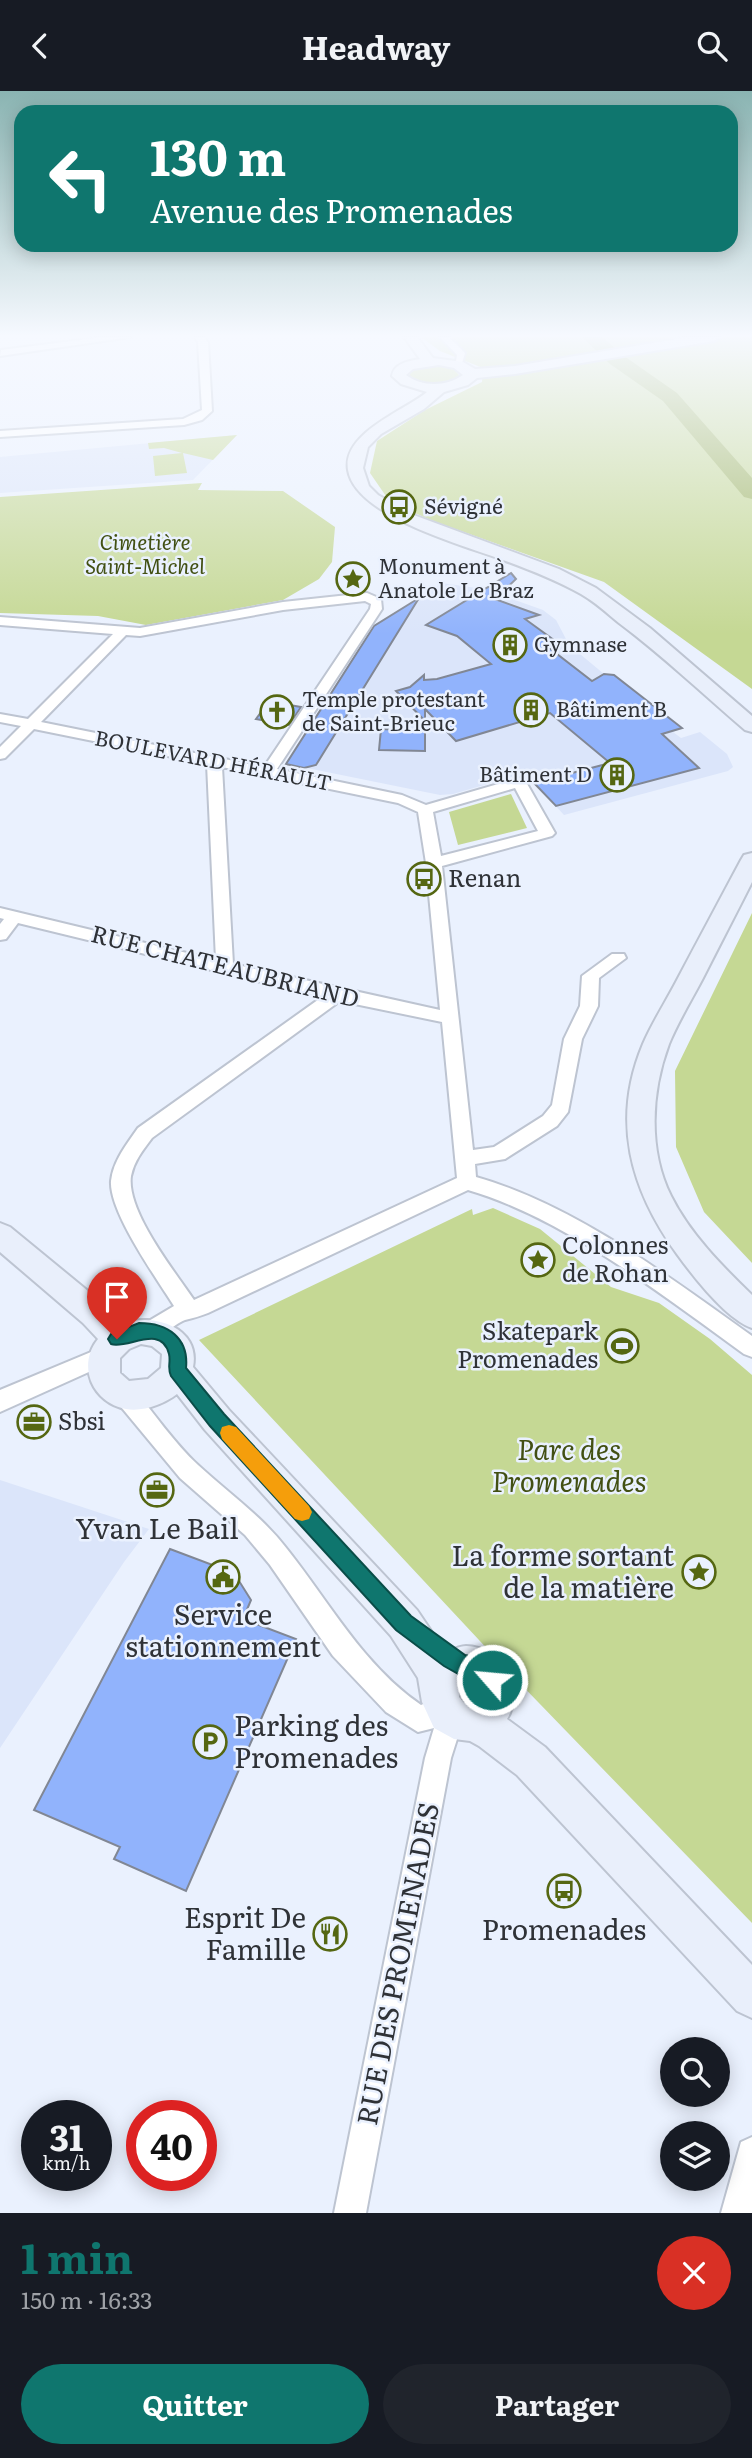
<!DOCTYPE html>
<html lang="fr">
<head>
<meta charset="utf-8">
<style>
  body { margin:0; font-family:Literata,serif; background:#20242c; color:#f1f3f6; height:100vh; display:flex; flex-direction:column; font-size:26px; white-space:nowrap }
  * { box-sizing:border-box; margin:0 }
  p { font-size:23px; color:#9ea1a6 }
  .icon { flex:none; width:38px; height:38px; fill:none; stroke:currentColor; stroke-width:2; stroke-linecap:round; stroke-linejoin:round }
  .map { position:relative; height:2122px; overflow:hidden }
  .sheet { display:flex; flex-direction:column; background:#171b24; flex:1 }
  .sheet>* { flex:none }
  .top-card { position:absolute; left:14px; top:14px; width:724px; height:147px; border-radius:21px; box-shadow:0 4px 18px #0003; background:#0f766e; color:#fff; overflow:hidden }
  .controls { position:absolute; left:660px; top:1946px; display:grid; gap:14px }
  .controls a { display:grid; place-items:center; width:70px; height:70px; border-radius:50%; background:#171b24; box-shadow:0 4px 18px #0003; font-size:35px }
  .speed { position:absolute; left:21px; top:2009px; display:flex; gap:14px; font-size:35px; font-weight:700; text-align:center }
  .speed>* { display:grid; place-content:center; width:91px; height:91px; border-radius:50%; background:#171b24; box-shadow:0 4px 18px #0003; line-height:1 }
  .speed small { font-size:18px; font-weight:400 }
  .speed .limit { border:10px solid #d22; background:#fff; color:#111 }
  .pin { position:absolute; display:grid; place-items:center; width:60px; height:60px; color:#fff; margin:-72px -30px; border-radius:50% 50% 50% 0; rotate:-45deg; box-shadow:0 0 7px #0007 }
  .pin .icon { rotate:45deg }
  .me { position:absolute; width:77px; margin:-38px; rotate:297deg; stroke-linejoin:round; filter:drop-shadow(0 0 5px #0008) }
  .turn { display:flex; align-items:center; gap:24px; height:147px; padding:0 21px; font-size:32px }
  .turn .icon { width:91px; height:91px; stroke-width:2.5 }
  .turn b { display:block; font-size:49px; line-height:60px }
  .round { display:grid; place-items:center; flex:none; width:74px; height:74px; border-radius:37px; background:#20242c }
  .overview { display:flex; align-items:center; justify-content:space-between; height:119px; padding:0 21px }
  h1 { font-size:42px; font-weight:700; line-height:52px; color:#0f766e }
  .cta { display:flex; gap:14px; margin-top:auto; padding:14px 21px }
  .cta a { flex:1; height:80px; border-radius:42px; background:#0f766e; color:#fff; font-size:28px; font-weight:700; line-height:80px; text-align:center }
  .cta a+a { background:#20242c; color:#f1f3f6 }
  header { display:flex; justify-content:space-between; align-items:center; height:91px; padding:0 21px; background:#171b24; font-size:32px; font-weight:700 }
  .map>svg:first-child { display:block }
  .built { fill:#dbe5fa }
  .green { fill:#c5d894 }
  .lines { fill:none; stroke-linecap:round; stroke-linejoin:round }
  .river { fill:#9eb461; fill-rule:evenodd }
  .building { fill:#91b3fc; stroke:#818794; stroke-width:2 }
  .street-casing { stroke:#bdc4d1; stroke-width:4 }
  .secondary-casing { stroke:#bdc4d1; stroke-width:4 }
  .street { fill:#fff; fill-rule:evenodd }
  .secondary { fill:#e9effb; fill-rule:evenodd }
  .route { fill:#0f766e; stroke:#0a4d48; stroke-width:2 }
  .slow { fill:#f59e0b }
  .labels { text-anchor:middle; stroke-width:5; stroke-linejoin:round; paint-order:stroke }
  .far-poi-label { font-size:21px; fill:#2f3237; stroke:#eaf1fe; text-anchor:start }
  .far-park-label { font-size:21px; font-style:italic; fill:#425013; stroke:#eaf1fe }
  .far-street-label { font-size:21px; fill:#2f3237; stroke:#eaf1fe }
  .poi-label { font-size:24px; fill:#2f3237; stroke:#eaf1fe; text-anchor:start }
  .street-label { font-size:24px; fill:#2f3237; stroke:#eaf1fe }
  .near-park-label { font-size:28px; font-style:italic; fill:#425013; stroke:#eaf1fe }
  .near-poi-label { font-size:28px; fill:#2f3237; stroke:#eaf1fe }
  .near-street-label { font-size:28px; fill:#2f3237; stroke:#eaf1fe }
</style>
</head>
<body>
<header><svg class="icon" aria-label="back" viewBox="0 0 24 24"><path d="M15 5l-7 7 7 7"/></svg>Headway<svg class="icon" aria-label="search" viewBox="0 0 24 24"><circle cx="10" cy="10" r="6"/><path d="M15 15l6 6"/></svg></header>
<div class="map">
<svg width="752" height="2122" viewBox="0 0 752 2122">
  <rect width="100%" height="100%" fill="#eaf1fe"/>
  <!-- built -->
  <path class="built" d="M237,344L193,389L0,402V366Z
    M442,492L484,498L543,519L556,529L566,548L580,563L604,583L616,585L682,637L673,641L681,647L700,641L727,663L733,676L728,680L564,724L525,682L453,703L440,704L292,674L288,669L374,535Z
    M0,1389L149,1438L124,1471L0,1657Z"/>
  <!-- green -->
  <path class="green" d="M421,246H752V598L604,491L433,430L390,411L370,382L377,350L425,319L482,291L483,277L440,260Z
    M432,274L454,278L459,284L458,287C442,294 423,296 409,285L411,279Z
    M237,344L213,369L183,362L187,382L155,385L153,365L182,362L164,357L149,358L148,352Z
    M202,392L198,399L283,400L335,436L332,471L319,488L283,509L146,534L98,525L0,522V406Z
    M511,703L527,737L458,754L449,721Z
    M752,822V1172L704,1121L676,1056L675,980Z
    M493,1117L540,1138L611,1196L659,1212L710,1248L752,1284V1832L507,1579L199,1249L472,1118L473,1124Z"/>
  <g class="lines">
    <!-- river -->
    <path class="river" d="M582,246H602L624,265L677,302L752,387V408L744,406L663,310L610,273Z"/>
  </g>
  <!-- building -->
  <path class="building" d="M511,482L516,488L495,508L539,524L525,528L558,552L548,556L592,590L604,583L614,584L682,637L662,643L699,677L556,715L534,692L610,672L550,622L456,650L425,618V630L396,600L410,596L424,584V589L437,588L491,573L457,545L426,534Z
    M419,507L316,674L304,677L286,673L374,535Z
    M278,612L301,616L289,634L256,628L267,613Z
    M381,638L425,639V660L379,659Z
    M170,1458L234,1482L251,1509L243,1528L296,1548L186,1800L114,1768L120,1756L34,1719Z"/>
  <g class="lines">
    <defs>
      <path id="street" d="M104,246H131L0,265L1,259Z
        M195,246H204L208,251L212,320L202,329L184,334L0,346V340L183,328L202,319L198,251Z
        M440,246H449L465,262L461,276H455L457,264Z
        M367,502L381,508L382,518L277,678L402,704L426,714L519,687L526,691L555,742L552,745L442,775L473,1059L494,1056L543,1025L552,1014L564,948L580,915L582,885L612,863H624L626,867L599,887L598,915L582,948L568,1021L557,1035L505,1068L475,1073L476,1086C575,1114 669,1186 752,1245V1266L744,1263C664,1205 564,1127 468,1099L208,1222C201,1225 193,1227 185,1229C170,1235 159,1252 142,1246L139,1240L142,1234L174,1215C157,1188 109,1121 111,1090C113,1070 127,1053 138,1037L322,906L18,832L6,848L0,849V833L4,828L0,827V817L216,869L207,673L34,638L5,667L0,668V656L21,635L0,631V623L28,628L113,543L0,534V526L140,537L283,511ZM365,510L371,513L370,518L264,676L41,631L126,544L140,545L283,519ZM222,676L398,712L418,721L426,772L440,919L233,873ZM515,697L538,740L441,765L433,721ZM340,910L442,931L457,1087L194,1209C175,1181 126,1120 131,1085C134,1070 143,1059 152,1047Z
        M103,1256L111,1259L114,1265L111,1271L0,1321V1299Z
        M125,1294L133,1297C154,1322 174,1352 198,1374C228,1402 262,1425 287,1458C330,1512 363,1574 421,1614L443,1604L452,1608L464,1626L451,1667L366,2122H334L425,1667L434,1637L418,1641L386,1621L333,1565L270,1474L245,1444L180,1387L117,1311L114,1304L117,1297Z
        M752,2046V2122H721L741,2051Z"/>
      <path id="secondary" d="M404,246H417L433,267L463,271L475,278L515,275L689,246H720L714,250L515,283L477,287L468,294L444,301L424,318L381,343L368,356L363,377L369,395L378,404L411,423L559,478L596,497L650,537L752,625V641L745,639C703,603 663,565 619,532C607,522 595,511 581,503C556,489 530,479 503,469C463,454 355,425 348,379C342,342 404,320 427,301L401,293L392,285C394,272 409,270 420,268ZM439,274L454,277L463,284C446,296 422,296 406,284L413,278Z
        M752,762V791C736,823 719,855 703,887C692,908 678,931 669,953C651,1001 648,1059 671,1105C690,1143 722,1175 752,1204V1237C726,1228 693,1185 677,1163C630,1098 611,1029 643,953C652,932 665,912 676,891C697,851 719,810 741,769L744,764Z
        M0,1132L10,1136L105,1214L123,1233C152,1221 201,1236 193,1276L229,1319L417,1519L446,1562C452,1559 459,1555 466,1555C501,1555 525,1600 507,1628L545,1656L752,1874V1927L737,1920L517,1684L479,1655L470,1650L454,1648L434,1637L422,1611L418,1587L391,1545L205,1339L177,1303C164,1313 143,1321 126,1318C93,1312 76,1275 98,1248L83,1232L0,1161ZM141,1253L152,1255L162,1263L161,1277L148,1288L129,1290L120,1282V1267L129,1258ZM465,1593C472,1593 475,1599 476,1605L464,1612L459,1606V1599Z"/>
    </defs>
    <!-- street casing -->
    <use href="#street" class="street-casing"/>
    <!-- secondary casing -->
    <use href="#secondary" class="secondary-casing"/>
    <!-- street -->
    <use href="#street" class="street"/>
    <!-- secondary -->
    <use href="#secondary" class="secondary"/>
  </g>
  <!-- sky -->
  <linearGradient id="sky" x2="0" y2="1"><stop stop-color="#8ab4b2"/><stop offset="0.45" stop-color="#f6f9ff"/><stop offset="1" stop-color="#f6f9ff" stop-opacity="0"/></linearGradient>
  <rect width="752" height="543" fill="url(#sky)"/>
  <!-- route -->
  <path class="route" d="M139,1232C168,1232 189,1247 186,1277L224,1323L411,1525L465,1564L487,1569L499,1582L503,1589L499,1597L492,1600L474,1587L462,1585L444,1575L396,1539L210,1335L171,1285C167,1277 171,1271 169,1263C161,1232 127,1259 111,1253L108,1248L111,1243Z"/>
  <!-- slow -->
  <path class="slow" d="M229,1334L236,1336L309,1415L312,1421L309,1428L302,1430L295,1428L222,1348L220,1342L222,1336Z"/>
  <!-- icons -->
  <defs>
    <symbol id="bus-ring" viewBox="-11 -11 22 22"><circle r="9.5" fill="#eaf1fe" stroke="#556712" stroke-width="1.5"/><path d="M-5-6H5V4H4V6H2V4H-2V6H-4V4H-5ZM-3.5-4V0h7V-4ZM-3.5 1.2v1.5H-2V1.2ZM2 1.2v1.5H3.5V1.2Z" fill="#556712"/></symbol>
    <symbol id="sight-ring" viewBox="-11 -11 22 22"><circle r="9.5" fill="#eaf1fe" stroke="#556712" stroke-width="1.5"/><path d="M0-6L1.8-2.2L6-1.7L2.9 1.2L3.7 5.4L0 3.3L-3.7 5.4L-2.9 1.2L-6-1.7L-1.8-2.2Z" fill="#556712"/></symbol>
    <symbol id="building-ring" viewBox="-11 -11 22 22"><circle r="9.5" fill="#eaf1fe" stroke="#556712" stroke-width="1.5"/><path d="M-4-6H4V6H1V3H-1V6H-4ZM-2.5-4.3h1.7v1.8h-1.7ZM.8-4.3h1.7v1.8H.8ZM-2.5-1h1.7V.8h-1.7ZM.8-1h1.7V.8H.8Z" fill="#556712"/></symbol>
    <symbol id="church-ring" viewBox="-11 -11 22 22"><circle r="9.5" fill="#eaf1fe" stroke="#556712" stroke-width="1.5"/><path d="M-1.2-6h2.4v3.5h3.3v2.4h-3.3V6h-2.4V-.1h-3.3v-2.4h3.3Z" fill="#556712"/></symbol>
    <symbol id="stadium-ring" viewBox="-11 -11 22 22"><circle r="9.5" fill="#eaf1fe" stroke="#556712" stroke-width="1.5"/><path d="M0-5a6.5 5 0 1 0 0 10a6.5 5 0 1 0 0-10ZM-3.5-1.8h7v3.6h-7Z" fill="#556712"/></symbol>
    <symbol id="office-ring" viewBox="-11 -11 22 22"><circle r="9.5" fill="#eaf1fe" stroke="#556712" stroke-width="1.5"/><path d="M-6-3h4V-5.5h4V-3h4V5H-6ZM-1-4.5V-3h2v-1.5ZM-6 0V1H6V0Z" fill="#556712"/></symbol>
    <symbol id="civic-ring" viewBox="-11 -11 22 22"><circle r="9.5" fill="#eaf1fe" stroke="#556712" stroke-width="1.5"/><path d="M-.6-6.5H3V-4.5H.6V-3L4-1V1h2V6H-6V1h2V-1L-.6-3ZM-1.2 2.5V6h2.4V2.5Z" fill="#556712"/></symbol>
    <symbol id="parking-ring" viewBox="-11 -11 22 22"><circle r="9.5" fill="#eaf1fe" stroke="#556712" stroke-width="1.5"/><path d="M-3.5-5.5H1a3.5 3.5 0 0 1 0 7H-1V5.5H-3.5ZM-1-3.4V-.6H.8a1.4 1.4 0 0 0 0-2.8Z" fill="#556712"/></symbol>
    <symbol id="restaurant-ring" viewBox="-11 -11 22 22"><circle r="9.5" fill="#eaf1fe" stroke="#556712" stroke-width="1.5"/><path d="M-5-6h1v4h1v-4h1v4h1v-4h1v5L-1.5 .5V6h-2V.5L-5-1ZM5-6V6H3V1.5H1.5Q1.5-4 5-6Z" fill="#556712"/></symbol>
  </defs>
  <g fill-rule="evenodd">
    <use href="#bus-ring" x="380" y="397" width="38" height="38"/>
    <use href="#sight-ring" x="334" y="469" width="38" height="38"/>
    <use href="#building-ring" x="491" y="535" width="38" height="38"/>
    <use href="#building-ring" x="512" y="600" width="38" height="38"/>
    <use href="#church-ring" x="258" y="602" width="38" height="38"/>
    <use href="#building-ring" x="598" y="665" width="38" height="38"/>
    <use href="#bus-ring" x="405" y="769" width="38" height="38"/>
    <use href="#sight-ring" x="519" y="1150" width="38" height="38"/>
    <use href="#stadium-ring" x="603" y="1236" width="38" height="38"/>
    <use href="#office-ring" x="15" y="1312" width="38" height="38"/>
    <use href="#office-ring" x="138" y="1380" width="38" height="38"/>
    <use href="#sight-ring" x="680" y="1462" width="38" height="38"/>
    <use href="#civic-ring" x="204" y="1467" width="38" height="38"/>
    <use href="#parking-ring" x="191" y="1632" width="38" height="38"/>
    <use href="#bus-ring" x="545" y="1781" width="38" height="38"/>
    <use href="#restaurant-ring" x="311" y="1824" width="38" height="38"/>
  </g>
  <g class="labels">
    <!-- far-poi labels -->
    <g class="far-poi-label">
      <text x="424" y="423">Sévigné</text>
      <text x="378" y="483">Monument à<tspan x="378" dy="24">Anatole Le Braz</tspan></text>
      <text x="534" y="561">Gymnase</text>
      <text x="302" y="616">Temple protestant<tspan x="302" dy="24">de Saint-Brieuc</tspan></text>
      <text x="556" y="626">Bâtiment B</text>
      <text x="592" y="691" text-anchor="end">Bâtiment D</text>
    </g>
    <!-- far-park labels -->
    <g class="far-park-label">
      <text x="145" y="459">Cimetière<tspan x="145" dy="24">Saint-Michel</tspan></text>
    </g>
    <!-- far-street labels -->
    <g class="far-street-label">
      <text transform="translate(213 670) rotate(11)" y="7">BOULEVARD HÉRAULT</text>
    </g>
    <!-- poi labels -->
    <g class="poi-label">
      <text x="448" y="796">Renan</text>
      <text x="562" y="1163">Colonnes<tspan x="562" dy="28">de Rohan</tspan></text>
      <text x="598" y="1249" text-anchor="end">Skatepark<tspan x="598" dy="28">Promenades</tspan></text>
      <text x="58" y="1339">Sbsi</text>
    </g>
    <!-- street labels -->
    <g class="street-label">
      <text transform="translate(225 876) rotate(14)" y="8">RUE CHATEAUBRIAND</text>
    </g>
    <!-- near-park labels -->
    <g class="near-park-label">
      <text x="569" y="1369">Parc des<tspan x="569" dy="32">Promenades</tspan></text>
    </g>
    <!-- near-poi labels -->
    <g class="near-poi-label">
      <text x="157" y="1448">Yvan Le Bail</text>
      <text x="674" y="1475" text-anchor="end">La forme sortant<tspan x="674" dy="32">de la matière</tspan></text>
      <text x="223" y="1534">Service<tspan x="223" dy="32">stationnement</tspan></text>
      <text x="234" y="1645" text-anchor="start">Parking des<tspan x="234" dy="32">Promenades</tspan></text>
      <text x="306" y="1837" text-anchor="end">Esprit De<tspan x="306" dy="32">Famille</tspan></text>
      <text x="564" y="1849">Promenades</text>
    </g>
    <!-- near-street labels -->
    <g class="near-street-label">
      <text transform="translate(398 1873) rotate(-79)" y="10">RUE DES PROMENADES</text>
    </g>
  </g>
</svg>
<div class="controls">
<a><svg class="icon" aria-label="search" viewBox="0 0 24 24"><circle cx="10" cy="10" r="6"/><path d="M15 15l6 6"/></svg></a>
<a><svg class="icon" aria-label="layers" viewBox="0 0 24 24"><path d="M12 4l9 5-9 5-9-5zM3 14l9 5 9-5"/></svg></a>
</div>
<div class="speed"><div>31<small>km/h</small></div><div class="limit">40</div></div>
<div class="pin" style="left:117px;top:1248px;background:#d93025"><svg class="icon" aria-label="arrive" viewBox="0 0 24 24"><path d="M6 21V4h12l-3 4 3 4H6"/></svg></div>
<svg class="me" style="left:492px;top:1589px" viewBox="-20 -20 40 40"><circle r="17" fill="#0f766e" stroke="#fff" stroke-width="3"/><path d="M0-11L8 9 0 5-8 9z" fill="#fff"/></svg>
<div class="top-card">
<div class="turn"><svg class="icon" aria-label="left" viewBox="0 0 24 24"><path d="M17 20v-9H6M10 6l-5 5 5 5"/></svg><div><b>130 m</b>Avenue des Promenades</div></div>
</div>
</div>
<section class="sheet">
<div class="overview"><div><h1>1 min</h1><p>150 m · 16:33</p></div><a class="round" style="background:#d93025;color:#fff"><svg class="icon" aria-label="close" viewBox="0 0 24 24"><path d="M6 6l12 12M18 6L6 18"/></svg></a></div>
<div class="cta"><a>Quitter</a><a>Partager</a></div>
</section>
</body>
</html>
